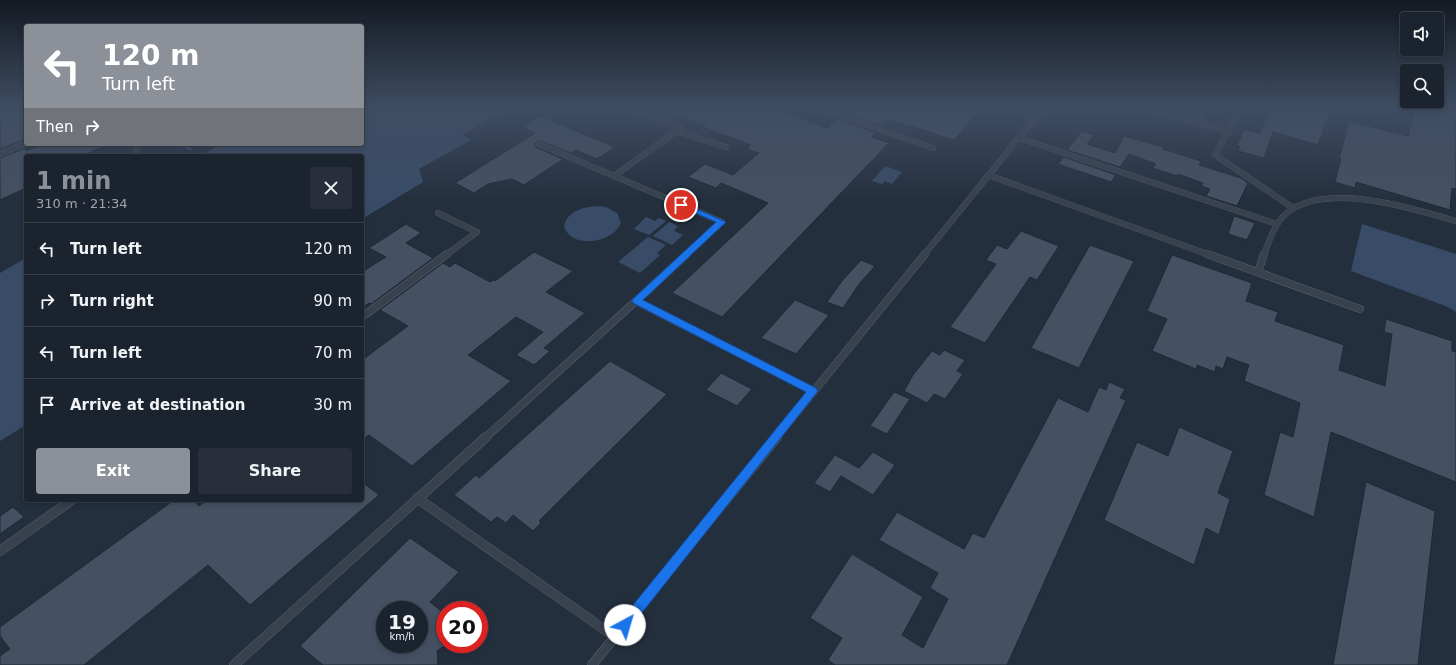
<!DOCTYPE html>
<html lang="en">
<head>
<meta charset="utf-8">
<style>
  body { margin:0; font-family:"DejaVu Sans",sans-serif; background:#282f3a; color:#f1f3f6; height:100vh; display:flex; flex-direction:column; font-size:15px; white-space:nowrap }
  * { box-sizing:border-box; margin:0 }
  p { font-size:13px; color:#a0a4aa }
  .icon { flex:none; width:22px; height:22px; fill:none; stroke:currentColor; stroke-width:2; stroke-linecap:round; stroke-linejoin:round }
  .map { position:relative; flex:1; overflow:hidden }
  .drawer { position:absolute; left:24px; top:154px; width:340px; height:348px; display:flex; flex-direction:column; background:#1b232e; border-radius:4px; box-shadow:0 2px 6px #0003,0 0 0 1px #39404a }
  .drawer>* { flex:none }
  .banner { position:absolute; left:24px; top:24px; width:340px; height:122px; border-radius:4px; box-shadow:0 2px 6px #0003,0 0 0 1px #39404a; background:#8c9099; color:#fff; overflow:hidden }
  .buttons { position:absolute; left:1400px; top:12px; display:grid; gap:8px }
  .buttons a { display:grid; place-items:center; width:44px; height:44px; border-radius:4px; background:#1b232e; box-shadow:0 2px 6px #0003,0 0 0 1px #39404a; font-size:20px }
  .speed { position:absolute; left:376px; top:601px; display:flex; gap:8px; font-size:20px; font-weight:700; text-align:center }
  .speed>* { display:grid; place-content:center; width:52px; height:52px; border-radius:50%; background:#1b232e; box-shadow:0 2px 6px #0003,0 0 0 1px #39404a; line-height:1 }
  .speed small { font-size:10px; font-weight:400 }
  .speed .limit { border:6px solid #d22; background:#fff; color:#111 }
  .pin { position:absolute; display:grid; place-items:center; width:34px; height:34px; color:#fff; margin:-17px; border:2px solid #fff; border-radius:50%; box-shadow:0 1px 4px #0007 }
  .me { position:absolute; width:44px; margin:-22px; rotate:39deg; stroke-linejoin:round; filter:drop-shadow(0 0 3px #0008) }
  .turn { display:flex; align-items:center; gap:14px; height:84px; padding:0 12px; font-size:18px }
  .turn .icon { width:52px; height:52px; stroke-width:2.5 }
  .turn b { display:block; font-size:28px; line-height:34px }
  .then { display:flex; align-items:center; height:38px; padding:0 12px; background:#0003; gap:8px; font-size:15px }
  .round { display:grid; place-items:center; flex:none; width:42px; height:42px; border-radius:4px; background:#282f3a }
  .summary { display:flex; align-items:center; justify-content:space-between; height:68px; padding:0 12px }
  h1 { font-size:24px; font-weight:600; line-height:30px; color:#8c9099 }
  .button { display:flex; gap:8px; margin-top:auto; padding:8px 12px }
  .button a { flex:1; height:46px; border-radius:4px; background:#8c9099; color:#fff; font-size:16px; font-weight:600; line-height:46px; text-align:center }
  .button a+a { background:#282f3a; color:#f1f3f6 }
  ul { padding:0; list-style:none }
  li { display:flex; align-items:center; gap:12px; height:52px; padding:0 12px; border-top:1px solid #39404a }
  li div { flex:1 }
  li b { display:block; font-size:15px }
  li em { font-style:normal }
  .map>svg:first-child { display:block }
  .water { fill:#394c67 }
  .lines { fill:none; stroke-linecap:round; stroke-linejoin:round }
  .stream { stroke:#394c67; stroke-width:3.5 }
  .building { fill:#455162; stroke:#1f2835; fill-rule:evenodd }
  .service-far2-casing { stroke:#565f6c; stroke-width:6 }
  .service-far1-casing { stroke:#565f6c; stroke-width:8 }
  .service-casing { stroke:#565f6c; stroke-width:10 }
  .service-far2 { stroke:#38414e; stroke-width:5.5 }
  .service-far1 { stroke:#38414e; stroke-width:7 }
  .service { stroke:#38414e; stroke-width:9 }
  .route { fill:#1a73e8; stroke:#114b97 }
</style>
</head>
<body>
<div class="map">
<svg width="1456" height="665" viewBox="0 0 1456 665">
  <rect width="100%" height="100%" fill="#242f3e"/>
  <!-- water -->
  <path class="water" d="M362,108H508L463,135L471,140L419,169L423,182L362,219V156H201L221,144H362Z
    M885,166L902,172L892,184L885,181L882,184L872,181Z
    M598,206L606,207L617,213L621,223C613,243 571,250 564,226C568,210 584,207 598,206Z
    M646,217L655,221L659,218L666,221L649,235L634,229Z
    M669,222L678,226L674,231L683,235L672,245L653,236Z
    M1362,224L1456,254V312L1448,307L1351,271Z
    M648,237L666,245L657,253L660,255L640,273L618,262Z
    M26,258V425L0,441V273Z"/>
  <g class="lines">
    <!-- stream -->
    <path class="stream" d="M181,144L190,149"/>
  </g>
  <!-- building -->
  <path class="building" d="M0,108H26V139L0,149Z
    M663,108H772L828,128L837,119L876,133L871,137L889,143L722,317L672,293L768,203L721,183L716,188L688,177L705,164L733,175L759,153L747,149L751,145L703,127L705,125Z
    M850,108H981L954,140L888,119L882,126L844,113Z
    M1271,108H1331L1318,145L1273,132L1264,158L1238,151L1240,147L1237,146L1244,129L1260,133Z
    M1415,108H1456V189L1452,188L1450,210L1356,182L1355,188L1335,182L1341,159H1339L1349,121L1408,136Z
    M540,116L615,147L597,159L576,150L571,153L538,140L535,144L537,148L563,159L524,185L512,179L488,184L474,193L455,183L535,133L523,127Z
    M1082,131L1094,135L1087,144L1115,153L1124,136L1164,147L1163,149L1201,161L1199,165L1241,178L1248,183L1237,206L1206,196L1210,189L1201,186L1203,183L1178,174L1177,176L1153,168L1156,164L1129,154L1120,167L1067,150Z
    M42,144H109L82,156H26V188L0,200V158L26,148V151Z
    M1064,157L1116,175L1111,182L1058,164Z
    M1234,216L1255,223L1247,240L1228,234Z
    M406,224L421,233L406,243L433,258L371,304L369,303L362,308V272L386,257L369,248Z
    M1021,231L1059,246L1037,280L1030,277L985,343L950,327L996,264L986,260L997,245L1007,249Z
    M1090,245L1134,261L1079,368L1031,348Z
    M534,252L573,271L546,292L585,313L544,348L550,351L534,365L516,355L543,332L516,317L468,355L511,381L412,466L369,435L362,440V360L408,326L380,310L443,263L450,267L455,263L490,282L493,280L495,281Z
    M1172,255L1252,283L1246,301L1278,312L1275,321L1344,345L1339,370L1385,386L1392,334L1384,332L1386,319L1452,341V351L1456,352V482L1331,432L1314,517L1264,495L1280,432L1293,437L1300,403L1244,381L1249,365L1227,357L1223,369L1216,366L1215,372L1197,365L1196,369L1152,351L1167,319L1147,311Z
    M861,260L875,266L859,284L843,308L827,302L842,281Z
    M795,300L829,315L796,354L761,338Z
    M944,350L965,360L957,371L963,374L945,399L934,394L927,403L904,391L913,375L932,351L940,355Z
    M610,361L667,394L539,521L541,523L533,531L513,515L506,523L497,517L491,522L454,495L476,475L479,478Z
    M721,373L752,389L737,406L706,390Z
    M1109,382L1125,389L1120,398L1126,400L1007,665H835L828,660L842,638L810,618L852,554L923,597L902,635L923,648L948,599L930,588L938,573L879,540L897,512L964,549L973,533L984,538L1058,398L1088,412L1099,387L1106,390Z
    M894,392L910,399L887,434L870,426Z
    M1179,427L1233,451L1218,493L1230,499L1219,535L1206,528L1194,565L1104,520L1137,442L1168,456Z
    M873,452L895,465L873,495L841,476L830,492L814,483L835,455L859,468Z
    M362,482L379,495L250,605L208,565L84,665H0V656L10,649L0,636V627L174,500H193L199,506L207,500H362Z
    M1366,482L1435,511L1418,665H1333Z
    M13,507L24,517L0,534V516Z
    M410,538L459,572L430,602L445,614V645L437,651L438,665H323L300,646ZM385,610H419V644H385Z"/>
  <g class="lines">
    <defs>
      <path id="service-far2" d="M817,108L933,148
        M1148,108L1229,132
        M1241,108L1215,155L1293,208
        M1198,123L1206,108
        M676,131L726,147
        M1019,138L1277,224
        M539,144L722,222L686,255
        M0,154L26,143
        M133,156L140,144
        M988,175L1210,255
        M614,176L681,128L632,108
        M438,213L477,232L446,255
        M924,255L1043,108
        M1264,255C1270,238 1276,219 1292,209C1334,184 1412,208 1456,221"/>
      <path id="service-far1" d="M1207,254L1360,309
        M1258,272L1264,254
        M636,301L687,254
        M362,317L447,254
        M485,438L636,301L813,391
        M776,438L925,254"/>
      <path id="service" d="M417,498L615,637
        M0,551L72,500
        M234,665L486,437
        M592,665L777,437"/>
    </defs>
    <!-- service-far2 casing -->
    <use href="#service-far2" class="service-far2-casing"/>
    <!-- service-far1 casing -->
    <use href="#service-far1" class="service-far1-casing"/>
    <!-- service casing -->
    <use href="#service" class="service-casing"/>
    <!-- service-far2 -->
    <use href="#service-far2" class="service-far2"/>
    <!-- service-far1 -->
    <use href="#service-far1" class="service-far1"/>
    <!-- service -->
    <use href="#service" class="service"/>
  </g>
  <!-- sky -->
  <linearGradient id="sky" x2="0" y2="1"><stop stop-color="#141a22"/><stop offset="0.54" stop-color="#3f4d63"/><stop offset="1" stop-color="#3f4d63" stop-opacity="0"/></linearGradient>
  <rect width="1456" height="201" fill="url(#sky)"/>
  <!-- route -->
  <path class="route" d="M681,202L726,222L643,300L816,388L818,391L629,629L625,631L620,629L619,625L620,621L806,392L633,303L632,301L633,299L716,222L679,206L678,205Z"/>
</svg>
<div class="buttons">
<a><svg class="icon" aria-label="sound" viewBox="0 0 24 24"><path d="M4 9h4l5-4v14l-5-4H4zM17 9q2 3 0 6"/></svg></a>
<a><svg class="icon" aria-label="search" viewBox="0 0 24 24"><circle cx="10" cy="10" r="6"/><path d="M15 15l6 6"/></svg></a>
</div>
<div class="speed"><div>19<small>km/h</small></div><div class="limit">20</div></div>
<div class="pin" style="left:681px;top:205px;background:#d93025"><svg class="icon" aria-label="arrive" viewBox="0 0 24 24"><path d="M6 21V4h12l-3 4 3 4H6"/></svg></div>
<svg class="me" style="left:625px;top:625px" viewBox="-20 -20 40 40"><circle r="19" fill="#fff"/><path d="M0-13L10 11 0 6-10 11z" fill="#1a73e8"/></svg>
<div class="banner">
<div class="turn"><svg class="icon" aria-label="left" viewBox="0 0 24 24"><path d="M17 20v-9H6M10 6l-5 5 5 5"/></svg><div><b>120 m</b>Turn left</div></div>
<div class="then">Then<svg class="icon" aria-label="right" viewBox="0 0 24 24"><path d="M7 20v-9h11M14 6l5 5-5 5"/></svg></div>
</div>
<section class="drawer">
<div class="summary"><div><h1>1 min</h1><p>310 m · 21:34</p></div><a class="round"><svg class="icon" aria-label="close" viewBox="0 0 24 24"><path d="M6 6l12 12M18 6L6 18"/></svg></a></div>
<ul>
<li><svg class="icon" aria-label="left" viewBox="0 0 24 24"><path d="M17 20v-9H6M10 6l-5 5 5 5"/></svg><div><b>Turn left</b></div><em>120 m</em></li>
<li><svg class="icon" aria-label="right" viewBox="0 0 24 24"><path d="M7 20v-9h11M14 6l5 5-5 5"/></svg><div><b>Turn right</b></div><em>90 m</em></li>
<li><svg class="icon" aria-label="left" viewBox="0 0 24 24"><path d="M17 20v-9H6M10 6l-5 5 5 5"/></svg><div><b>Turn left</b></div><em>70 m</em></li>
<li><svg class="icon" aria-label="arrive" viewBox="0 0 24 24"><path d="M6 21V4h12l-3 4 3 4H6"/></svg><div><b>Arrive at destination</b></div><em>30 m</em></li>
</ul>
<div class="button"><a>Exit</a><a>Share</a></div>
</section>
</div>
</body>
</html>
